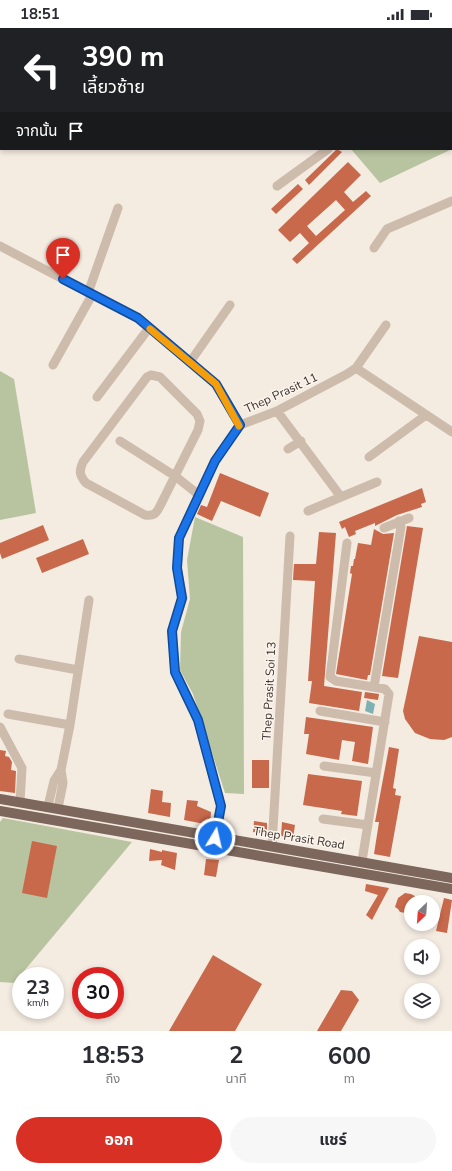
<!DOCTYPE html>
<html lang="th">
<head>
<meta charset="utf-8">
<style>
  body { margin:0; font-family:"Nunito Sans","Noto Sans Thai",sans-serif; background:#f7f7f7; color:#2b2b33; height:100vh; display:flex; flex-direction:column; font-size:15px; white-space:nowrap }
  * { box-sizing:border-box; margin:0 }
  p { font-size:13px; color:#7c7c81 }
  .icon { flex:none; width:22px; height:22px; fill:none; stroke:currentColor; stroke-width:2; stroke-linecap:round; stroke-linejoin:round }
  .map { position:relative; height:1003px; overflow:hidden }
  .side { display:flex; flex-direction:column; background:#fff; flex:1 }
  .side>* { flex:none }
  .top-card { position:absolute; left:0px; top:0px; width:452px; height:122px; box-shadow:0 2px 6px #0003; background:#202124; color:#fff; overflow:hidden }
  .needle { width:26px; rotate:205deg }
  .tools { position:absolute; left:404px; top:867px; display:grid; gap:8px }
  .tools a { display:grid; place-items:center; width:36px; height:36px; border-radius:50%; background:#fff; box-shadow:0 2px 6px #0003; font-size:20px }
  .speed { position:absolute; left:12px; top:939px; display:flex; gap:8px; font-size:20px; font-weight:700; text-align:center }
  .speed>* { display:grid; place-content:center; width:52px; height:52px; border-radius:50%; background:#fff; box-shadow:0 2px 6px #0003; line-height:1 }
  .speed small { font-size:10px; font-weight:400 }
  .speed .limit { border:6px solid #d22; background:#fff; color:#111 }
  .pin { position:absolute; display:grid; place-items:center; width:34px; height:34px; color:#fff; margin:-41px -17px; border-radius:50% 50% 50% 0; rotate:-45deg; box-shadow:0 0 4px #0007 }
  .pin .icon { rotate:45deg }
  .me { position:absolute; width:44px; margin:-22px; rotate:9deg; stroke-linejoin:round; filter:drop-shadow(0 0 3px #0008) }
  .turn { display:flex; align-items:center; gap:14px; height:84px; padding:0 16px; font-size:18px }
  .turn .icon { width:52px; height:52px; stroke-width:2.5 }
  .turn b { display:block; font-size:28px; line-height:34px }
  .then { display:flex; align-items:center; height:38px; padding:0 16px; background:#0003; gap:8px; font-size:15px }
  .eta { display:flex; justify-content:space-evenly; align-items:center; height:68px; text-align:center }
  .eta b { font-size:24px; font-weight:700; line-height:28px }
  .button { display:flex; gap:8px; margin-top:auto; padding:8px 16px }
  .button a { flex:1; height:46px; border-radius:24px; background:#d93025; color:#fff; font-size:16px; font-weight:700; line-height:46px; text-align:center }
  .button a+a { background:#f7f7f7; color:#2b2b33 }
  .status { display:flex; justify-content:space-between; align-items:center; height:28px; padding:0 20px; background:#fff; direction:ltr }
  .status svg { height:11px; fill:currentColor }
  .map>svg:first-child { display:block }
  .green { fill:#b8c4a0 }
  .water { fill:#7fb0b2 }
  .building { fill:#c8694b; fill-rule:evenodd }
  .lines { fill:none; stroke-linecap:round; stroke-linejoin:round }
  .minor { stroke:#cdbbac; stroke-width:9 }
  .major { stroke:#7d675c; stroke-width:10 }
  .route-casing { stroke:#114b97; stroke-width:10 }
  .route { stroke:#1a73e8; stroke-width:7 }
  .slow { stroke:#f59e0b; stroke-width:7 }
  .labels { text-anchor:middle; stroke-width:3; stroke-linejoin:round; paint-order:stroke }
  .street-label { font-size:12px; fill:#3b302b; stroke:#fbf5ee }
</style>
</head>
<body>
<div class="status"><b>18:51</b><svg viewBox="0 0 49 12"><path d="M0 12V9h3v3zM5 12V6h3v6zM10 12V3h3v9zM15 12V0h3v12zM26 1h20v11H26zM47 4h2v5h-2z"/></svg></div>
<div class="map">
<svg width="452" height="1003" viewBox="0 0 452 1003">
  <rect width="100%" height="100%" fill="#f4ebe1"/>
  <!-- green -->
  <path class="green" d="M451,74L452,121L380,155L351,121H451Z
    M0,343L14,351L36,485L0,492Z
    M195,489L243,509L244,766L225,765L193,666L180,642L181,604L190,571L187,532Z
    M3,790L132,814L14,955L0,954V794Z"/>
  <!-- water -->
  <path class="water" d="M367,672L375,676L373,686L365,683Z"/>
  <!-- building -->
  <path class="building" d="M337,121L342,124L309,157L305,152Z
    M348,134L361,147L344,164L353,174L366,163L371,168L297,236L292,231L309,215L300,205L290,214L278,202ZM336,172L345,182L316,208L307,198Z
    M298,156L303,161L276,186L271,181Z
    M220,445L269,465L260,489L221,473L212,493L197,486L201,477L207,479Z
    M422,460L426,474L421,476L422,479L397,487L375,498V495L355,503L356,506L349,509L345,499L342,501L339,494Z
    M43,497L49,512L2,531L0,525V515Z
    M407,498L423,500L398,650L382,648Z
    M374,501L383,506L394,505L370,647H368L367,652L336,646L352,546L350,545L351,538H353L354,531H355L358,515L371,517Z
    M319,504L336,505L324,658L362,664L359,683L309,675L312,653H308L315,553L293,552L294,536H316Z
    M83,511L89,526L42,545L36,530Z
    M419,608L452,614V709L444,712L430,711L415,705L405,691L403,683Z
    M365,664L379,666L378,672L364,670Z
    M306,689L373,699L368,736L352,733L355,714L342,712L339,732L306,726L309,706H304Z
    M389,719L399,721L393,760L396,761L395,767L401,768L390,829L374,826L379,794H375Z
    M0,722L6,723L5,728L9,729L12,734L11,742L16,743L15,765L0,763Z
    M252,732H269V760H252Z
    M308,746L362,753L357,788L341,786L342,783L303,777Z
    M151,761L163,763L162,774L171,775L170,789L148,785Z
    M187,772L198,773L197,778L211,784L210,797L184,792Z
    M254,793L267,795V806L253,804Z
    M282,794L295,797L293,810L281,808Z
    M32,813L57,818L47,870L22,865Z
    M150,821L162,824V822L177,825L175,842L161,837L162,832L149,833Z
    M206,831L219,832L216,849L204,847Z
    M366,856L389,860L372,892L366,887L378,867L365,863Z
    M405,865L411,866L426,874H411V886L400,884L398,881L395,879L398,870Z
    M444,870L452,872L447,905L436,903Z
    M213,927L262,956L235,1003H169Z
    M341,962L352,963L359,972L341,1003H317Z"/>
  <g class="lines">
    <!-- minor -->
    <path class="minor" d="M451,19L452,18
      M277,158L328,121
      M0,218L137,290L216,356L240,397
      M374,220L387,201L452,173
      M88,265L118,180
      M190,334L230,277
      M53,337L92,267
      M356,340L452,404
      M151,347L160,349L197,386L200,393L198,402L160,478C156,486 154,488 145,487L86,455C79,447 79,443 83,434L147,349Z
      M97,369L149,300
      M277,383L341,469L308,483
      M120,413L175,448L199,467
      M288,421L301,413
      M369,429L426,387
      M341,469L377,454
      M384,500L409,490
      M347,515L330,649L336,653L385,661L389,666L362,833
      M19,631L78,642
      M374,659L401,499L399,493
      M320,683L385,694
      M8,686L70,697
      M0,699L22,740L20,774
      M324,738L376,745
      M48,778L54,753L61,742
      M58,780L63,755L61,742L70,697L89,572
      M323,791L368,797
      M215,809L221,778L198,692L175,644L172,603L183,570L177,540L179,510L215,433L240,397L277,383L347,346L356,340L386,297
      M272,818L290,508"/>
    <!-- major -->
    <path class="major" d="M0,771L452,850
      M0,783L452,861"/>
  </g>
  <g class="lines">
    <defs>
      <path id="route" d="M63,251L138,290L216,356L240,397L215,433L179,510L177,540L182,570L172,603L175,644L198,692L221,778L215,810"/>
    </defs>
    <!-- route casing -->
    <use href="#route" class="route-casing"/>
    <!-- route -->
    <use href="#route" class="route"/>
    <!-- slow -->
    <path class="slow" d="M150,301L216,356L239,398"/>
  </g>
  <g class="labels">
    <!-- street labels -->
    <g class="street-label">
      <text transform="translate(281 365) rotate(-25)" y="4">Thep Prasit 11</text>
      <text transform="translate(269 663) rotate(-87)" y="4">Thep Prasit Soi 13</text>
      <text transform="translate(299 810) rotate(9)" y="4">Thep Prasit Road</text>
    </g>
  </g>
</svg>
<div class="tools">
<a><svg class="needle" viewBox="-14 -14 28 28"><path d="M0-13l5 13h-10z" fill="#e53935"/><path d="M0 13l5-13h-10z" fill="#7c7c81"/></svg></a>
<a><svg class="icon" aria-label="sound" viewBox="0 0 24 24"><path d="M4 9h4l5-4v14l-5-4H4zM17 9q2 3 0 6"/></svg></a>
<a><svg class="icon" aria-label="layers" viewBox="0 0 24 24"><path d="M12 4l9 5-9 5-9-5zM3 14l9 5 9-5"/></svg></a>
</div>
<div class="speed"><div>23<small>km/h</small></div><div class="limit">30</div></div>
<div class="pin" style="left:63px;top:251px;background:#d93025"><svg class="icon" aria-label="arrive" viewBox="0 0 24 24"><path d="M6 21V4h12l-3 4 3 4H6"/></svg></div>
<svg class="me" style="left:215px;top:810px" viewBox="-20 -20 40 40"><circle r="17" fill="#1a73e8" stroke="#fff" stroke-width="3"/><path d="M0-11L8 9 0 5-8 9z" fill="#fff"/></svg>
<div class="top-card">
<div class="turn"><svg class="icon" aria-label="left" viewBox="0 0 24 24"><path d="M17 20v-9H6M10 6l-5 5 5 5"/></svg><div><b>390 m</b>เลี้ยวซ้าย</div></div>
<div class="then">จากนั้น<svg class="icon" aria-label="arrive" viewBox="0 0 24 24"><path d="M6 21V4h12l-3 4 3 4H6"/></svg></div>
</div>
</div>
<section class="side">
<div class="eta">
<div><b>18:53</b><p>ถึง</p></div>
<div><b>2</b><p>นาที</p></div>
<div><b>600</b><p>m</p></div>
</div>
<div class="button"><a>ออก</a><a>แชร์</a></div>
</section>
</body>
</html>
